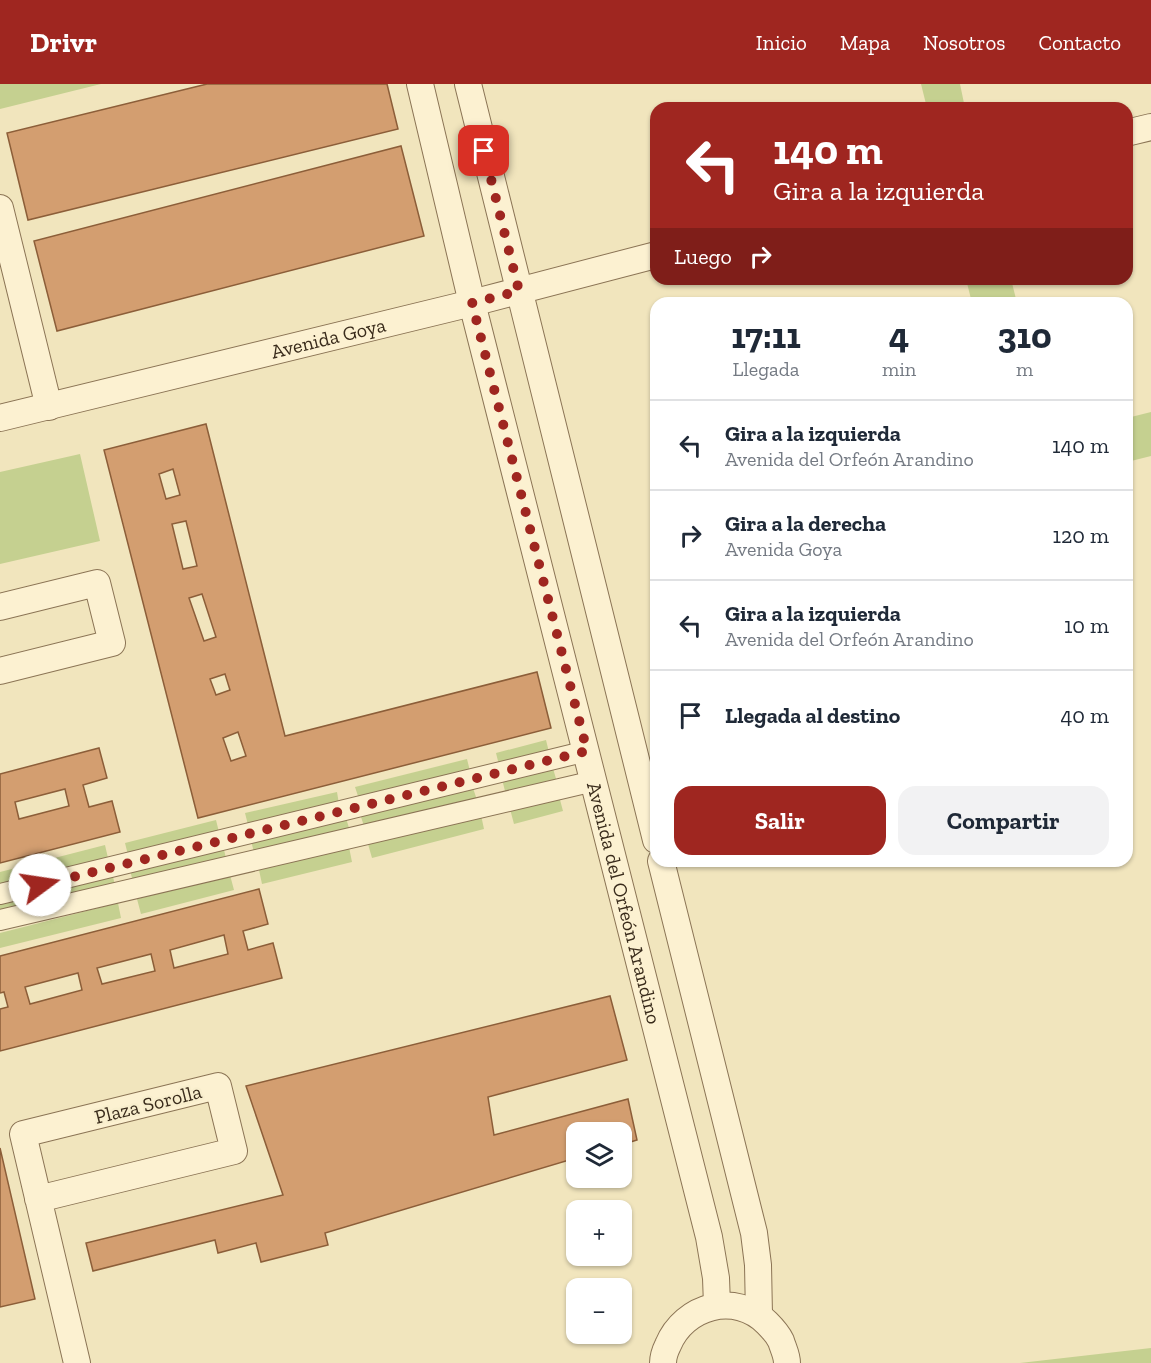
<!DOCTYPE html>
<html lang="es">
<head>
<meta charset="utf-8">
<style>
  body { margin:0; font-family:"Zilla Slab",serif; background:#f2f2f3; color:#1f2937; height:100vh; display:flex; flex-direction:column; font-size:22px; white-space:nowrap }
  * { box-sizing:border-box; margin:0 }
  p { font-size:20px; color:#747a83 }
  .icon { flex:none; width:33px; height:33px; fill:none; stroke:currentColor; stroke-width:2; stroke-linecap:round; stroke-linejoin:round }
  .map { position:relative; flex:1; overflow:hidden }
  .drawer { position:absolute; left:650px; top:213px; width:483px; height:570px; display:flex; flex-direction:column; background:#fff; border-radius:18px; box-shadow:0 2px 4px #0004 }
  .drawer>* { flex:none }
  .banner { position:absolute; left:650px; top:18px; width:483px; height:183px; border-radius:18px; box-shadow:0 2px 4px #0004; background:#9f2620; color:#fff; overflow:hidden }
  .tools { position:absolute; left:566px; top:1038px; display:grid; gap:12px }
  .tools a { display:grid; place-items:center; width:66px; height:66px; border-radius:12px; background:#fff; box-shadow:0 2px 4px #0004; font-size:30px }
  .pin { position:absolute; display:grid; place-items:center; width:51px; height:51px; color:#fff; margin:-26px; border-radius:12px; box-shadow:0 3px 9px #0006 }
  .me { position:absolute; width:66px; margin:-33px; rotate:76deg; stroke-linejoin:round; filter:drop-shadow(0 0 4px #0008) }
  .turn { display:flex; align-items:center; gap:21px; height:126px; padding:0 24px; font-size:27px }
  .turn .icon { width:78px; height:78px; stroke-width:2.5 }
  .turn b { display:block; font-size:42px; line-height:51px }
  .then { display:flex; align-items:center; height:57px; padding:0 24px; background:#0003; gap:12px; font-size:22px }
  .eta { display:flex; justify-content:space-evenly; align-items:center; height:102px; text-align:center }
  .eta b { font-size:36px; font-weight:700; line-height:42px }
  .action { display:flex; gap:12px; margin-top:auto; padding:12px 24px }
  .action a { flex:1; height:69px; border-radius:18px; background:#9f2620; color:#fff; font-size:24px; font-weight:700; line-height:69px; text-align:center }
  .action a+a { background:#f2f2f3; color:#1f2937 }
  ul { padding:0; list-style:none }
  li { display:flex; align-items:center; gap:18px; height:90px; padding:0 24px; border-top:2px solid #e0e1e3 }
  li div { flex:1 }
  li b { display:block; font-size:22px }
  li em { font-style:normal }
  header { display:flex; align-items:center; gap:36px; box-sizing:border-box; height:84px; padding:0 30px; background:#9f2620; color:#fff }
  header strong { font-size:28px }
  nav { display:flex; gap:33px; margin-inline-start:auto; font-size:21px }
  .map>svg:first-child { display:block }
  .green { fill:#c5d090 }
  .building { fill:#d39e70; stroke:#8c5e39; stroke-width:1.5; fill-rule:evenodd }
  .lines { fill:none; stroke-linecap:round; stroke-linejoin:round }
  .pedestrian-casing { stroke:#8b7455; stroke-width:22 }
  .minor-casing { stroke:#8b7455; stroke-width:28 }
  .pedestrian { stroke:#fcf1d1; stroke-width:20 }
  .minor { stroke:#fcf1d1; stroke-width:26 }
  .route { stroke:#9f2620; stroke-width:10; stroke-dasharray:0 18 }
  .labels { text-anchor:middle; stroke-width:4.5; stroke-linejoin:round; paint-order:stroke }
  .street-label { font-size:20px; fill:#392b1b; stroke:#f8eecd }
</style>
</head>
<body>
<header>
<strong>Drivr</strong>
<nav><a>Inicio</a><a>Mapa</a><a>Nosotros</a><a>Contacto</a></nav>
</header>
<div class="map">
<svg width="1151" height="1279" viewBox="0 0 1151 1279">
  <rect width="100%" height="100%" fill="#f1e5bd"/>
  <!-- green -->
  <path class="green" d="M0,0H101L0,25Z
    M921,0H960L965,24H927Z
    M966,195H1011L1017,219H972Z
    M1151,328V372L1127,378V334Z
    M80,370L100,457L0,480V388Z
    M546,656L549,668L499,681L496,669Z
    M467,675L470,687L359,715L355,703Z
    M552,681L557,698L506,711L502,695Z
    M472,701L477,716L365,745L360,730Z
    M337,708L339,720L248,741L245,729Z
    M559,712L563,727L514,740L510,725Z
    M345,731L350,747L255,772L251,757Z
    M481,731L484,745L372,774L368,760Z
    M216,736L219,748L128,771L125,759Z
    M105,761L108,774L0,802V788Z
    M223,762L227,778L134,802L130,786Z
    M349,763L352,778L262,800L259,786Z
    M112,789L116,805L0,835V817Z
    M230,791L234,806L141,830L137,815Z
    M118,819L121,834L0,864V849Z
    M1151,1264V1279H1020Z"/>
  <!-- building -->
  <path class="building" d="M207,0H387L398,45L28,136L7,49Z
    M401,62L424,152L57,247L34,157Z
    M206,340L285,652L537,588L551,644L198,734L104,366ZM173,385L180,411L166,415L159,390ZM186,437L197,482L183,485L172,440ZM202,510L216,553L204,557L189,514ZM225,590L230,606L216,611L210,595ZM238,648L246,672L231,677L223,654Z
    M99,664L107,694L83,701L89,723L112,717L120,748L0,779V690ZM65,705L69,722L19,735L15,718Z
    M259,805L268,840L243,847L248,866L273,859L282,894L0,967V925L8,923L4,908L0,909V872ZM224,851L228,870L174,884L170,866ZM151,870L155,887L102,900L97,884ZM78,889L82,906L30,920L25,903Z
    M610,912L627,976L488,1013L494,1051L628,1015L637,1056L621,1061V1048H576V1074L325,1149L328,1161L261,1178L256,1159L218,1169L215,1156L93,1187L86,1159L283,1111L246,1002Z
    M0,1064L35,1215L0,1223Z"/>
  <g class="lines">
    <defs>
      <path id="pedestrian" d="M0,810L587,667
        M0,836L594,697"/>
      <g id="minor">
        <path id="s1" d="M420,0L472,219L709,1153L716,1194L717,1221"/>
        <path d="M468,0L656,756"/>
        <path d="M1126,49L1151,43"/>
        <path d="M0,124L49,323"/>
        <path id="s2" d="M0,334L472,219L656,171"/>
        <path d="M0,523L97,499L112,559L0,587"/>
        <path d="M661,777L754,1149L758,1181L759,1231"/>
        <path d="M38,1115L234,1067L218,1002L23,1050L77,1279"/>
        <path d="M663,1279C663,1272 665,1267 668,1261C684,1222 735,1207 767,1239C773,1245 777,1249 781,1257C783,1264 787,1271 787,1279"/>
      </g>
    </defs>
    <!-- pedestrian casing -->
    <use href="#pedestrian" class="pedestrian-casing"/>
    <!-- minor casing -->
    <use href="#minor" class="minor-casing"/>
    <!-- pedestrian -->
    <use href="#pedestrian" class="pedestrian"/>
    <!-- minor -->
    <use href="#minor" class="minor"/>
  </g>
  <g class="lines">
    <!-- route -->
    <path class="route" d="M40,801L587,667L472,219L519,207L484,67"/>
  </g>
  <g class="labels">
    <!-- street labels -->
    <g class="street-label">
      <text dy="7" stroke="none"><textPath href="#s2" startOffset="338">Avenida Goya</textPath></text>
      <text dy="7" stroke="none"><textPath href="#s1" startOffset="844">Avenida del Orfeón Arandino</textPath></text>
      <text transform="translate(148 1020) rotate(-14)" y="7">Plaza Sorolla</text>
    </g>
  </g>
</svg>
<div class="tools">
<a><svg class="icon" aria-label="layers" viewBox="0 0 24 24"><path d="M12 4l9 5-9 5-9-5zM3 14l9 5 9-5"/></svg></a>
<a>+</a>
<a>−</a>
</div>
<div class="pin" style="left:484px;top:67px;background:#d93025"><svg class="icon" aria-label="arrive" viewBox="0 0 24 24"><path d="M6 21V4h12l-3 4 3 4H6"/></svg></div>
<svg class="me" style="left:40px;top:801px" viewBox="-20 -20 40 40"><circle r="19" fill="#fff"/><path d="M0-13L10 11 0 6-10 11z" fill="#9f2620"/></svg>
<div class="banner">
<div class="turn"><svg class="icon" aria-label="left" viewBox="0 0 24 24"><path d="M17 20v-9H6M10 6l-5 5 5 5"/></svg><div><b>140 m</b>Gira a la izquierda</div></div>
<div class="then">Luego<svg class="icon" aria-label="right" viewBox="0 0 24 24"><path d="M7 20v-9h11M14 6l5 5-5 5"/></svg></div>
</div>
<section class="drawer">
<div class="eta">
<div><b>17:11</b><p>Llegada</p></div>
<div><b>4</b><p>min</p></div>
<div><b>310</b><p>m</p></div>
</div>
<ul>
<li><svg class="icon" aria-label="left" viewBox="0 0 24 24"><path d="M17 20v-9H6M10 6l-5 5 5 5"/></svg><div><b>Gira a la izquierda</b><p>Avenida del Orfeón Arandino</p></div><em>140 m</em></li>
<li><svg class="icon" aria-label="right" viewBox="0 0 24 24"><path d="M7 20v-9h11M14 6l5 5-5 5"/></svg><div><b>Gira a la derecha</b><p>Avenida Goya</p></div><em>120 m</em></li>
<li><svg class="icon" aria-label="left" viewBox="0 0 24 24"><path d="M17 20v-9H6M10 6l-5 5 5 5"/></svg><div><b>Gira a la izquierda</b><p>Avenida del Orfeón Arandino</p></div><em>10 m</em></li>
<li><svg class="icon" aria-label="arrive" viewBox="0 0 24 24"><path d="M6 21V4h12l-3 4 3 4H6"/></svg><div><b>Llegada al destino</b></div><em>40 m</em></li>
</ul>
<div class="action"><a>Salir</a><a>Compartir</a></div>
</section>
</div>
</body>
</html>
